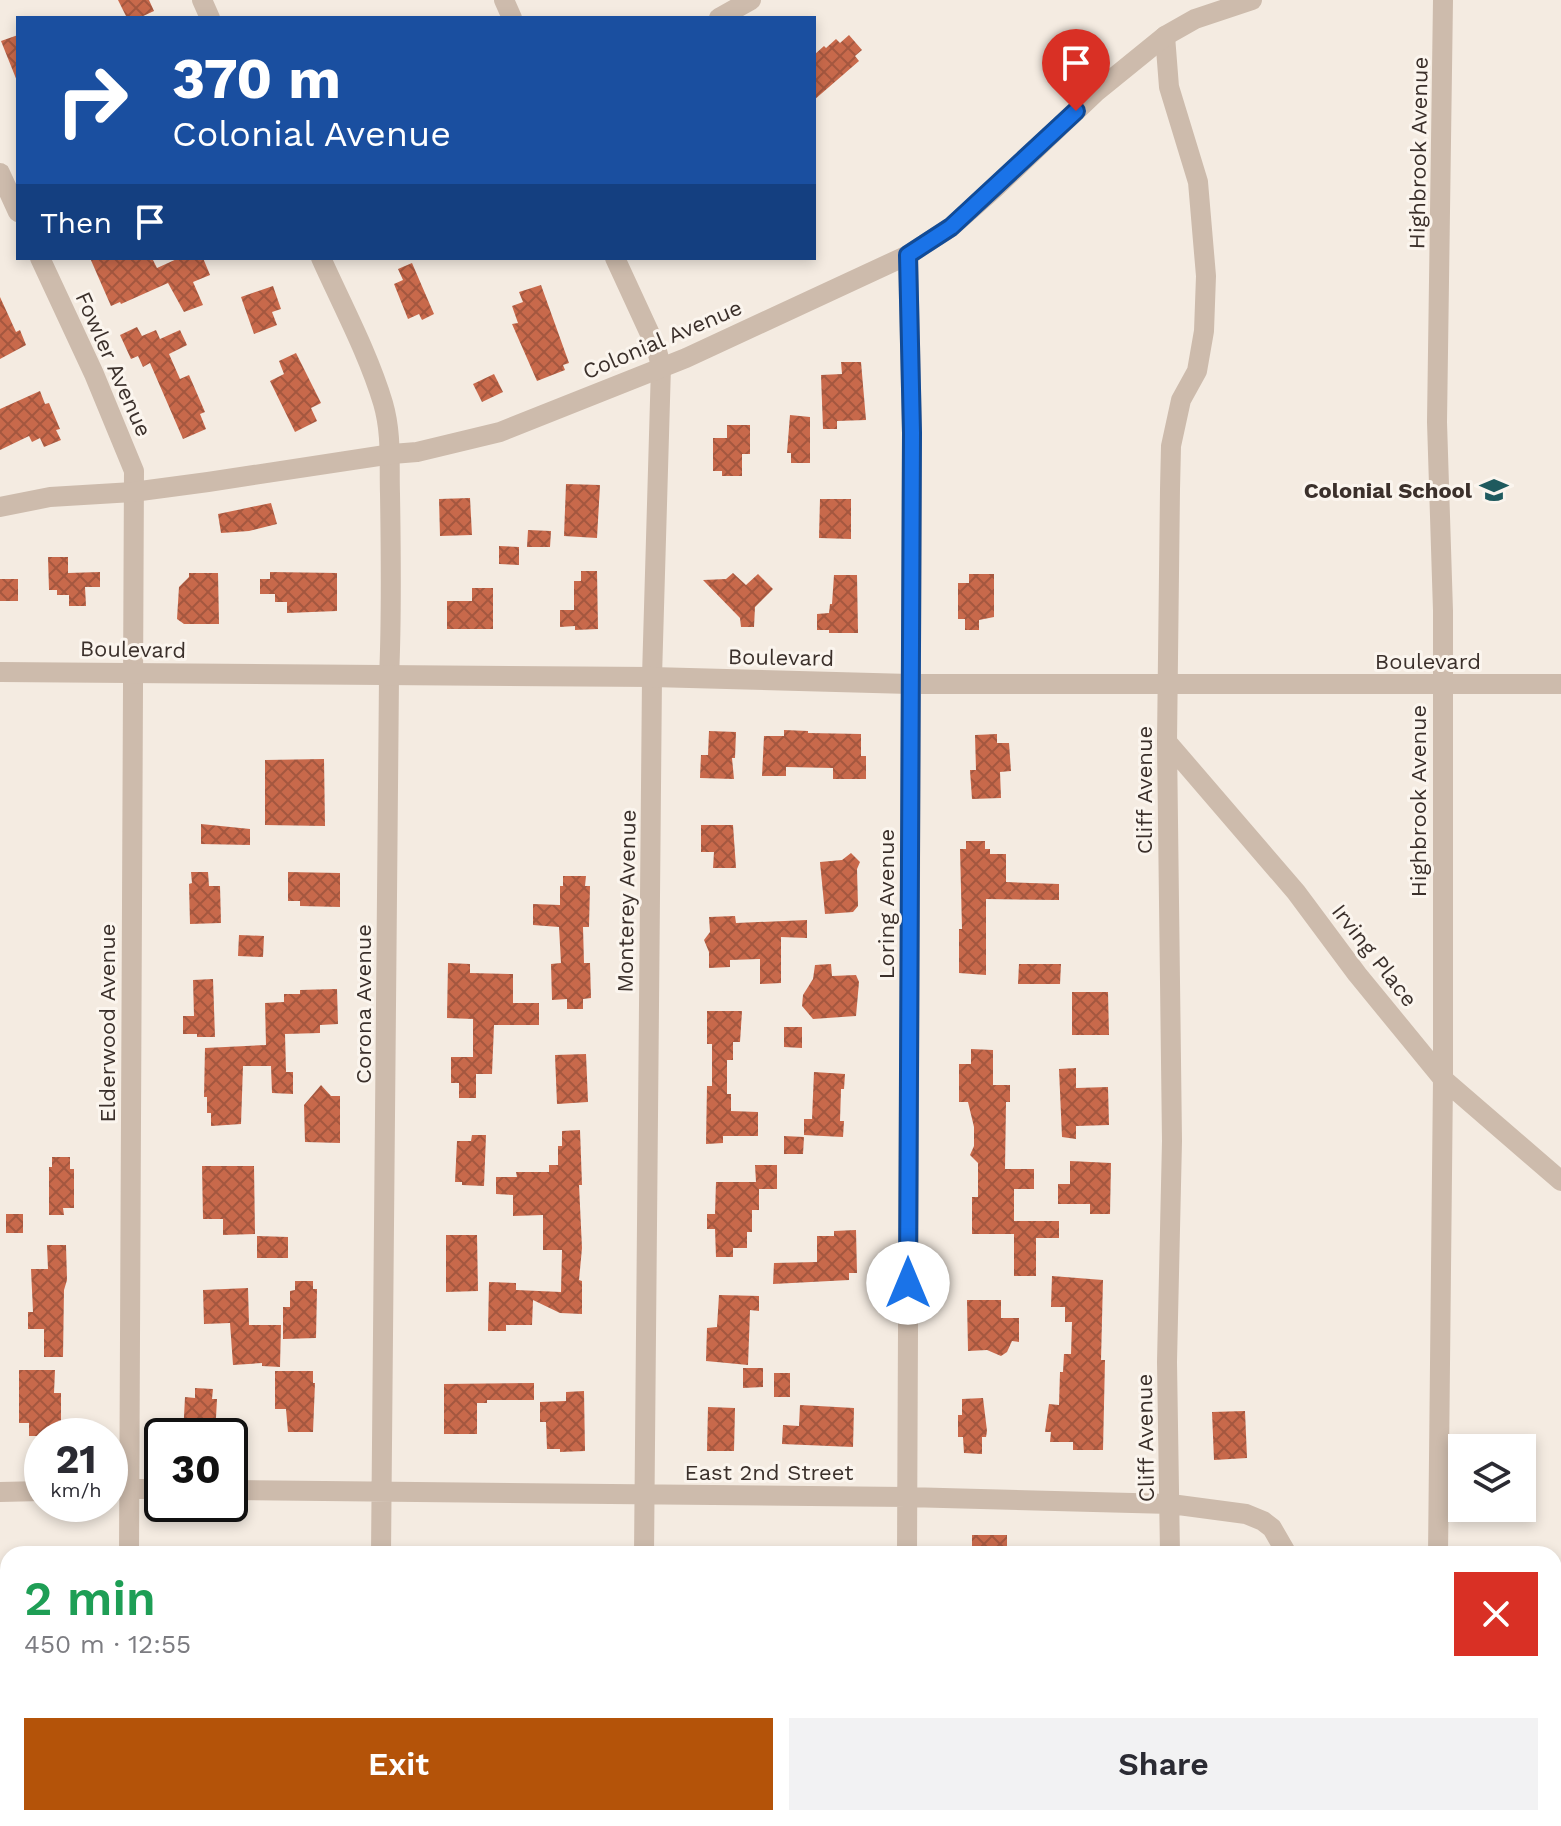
<!DOCTYPE html>
<html lang="en">
<head>
<meta charset="utf-8">
<style>
  body { margin:0; font-family:"Work Sans",sans-serif; background:#f2f2f3; color:#2b2b33; height:100vh; display:flex; flex-direction:column; font-size:30px; white-space:nowrap }
  * { box-sizing:border-box; margin:0 }
  p { font-size:26px; color:#7c7c81 }
  .icon { flex:none; width:44px; height:44px; fill:none; stroke:currentColor; stroke-width:2; stroke-linecap:round; stroke-linejoin:round }
  .map { position:relative; flex:1; overflow:hidden }
  .drawer { position:absolute; left:0px; top:1546px; width:1562px; height:280px; display:flex; flex-direction:column; background:#fff; border-radius:24px 24px 0 0; box-shadow:0 4px 12px #0003 }
  .drawer>* { flex:none }
  .banner { position:absolute; left:16px; top:16px; width:800px; height:244px; border-radius:0px; box-shadow:0 4px 12px #0003; background:#1a4fa0; color:#fff; overflow:hidden }
  .buttons { position:absolute; left:1448px; top:1434px; display:grid; gap:16px }
  .buttons a { display:grid; place-items:center; width:88px; height:88px; border-radius:0px; background:#fff; box-shadow:0 4px 12px #0003; font-size:40px }
  .speed { position:absolute; left:24px; top:1418px; display:flex; gap:16px; font-size:40px; font-weight:700; text-align:center }
  .speed>* { display:grid; place-content:center; width:104px; height:104px; border-radius:50%; background:#fff; box-shadow:0 4px 12px #0003; line-height:1 }
  .speed small { font-size:20px; font-weight:400 }
  .speed .limit { border:4px solid #111; border-radius:12px; background:#fff; color:#111 }
  .pin { position:absolute; display:grid; place-items:center; width:68px; height:68px; color:#fff; margin:-82px -34px; border-radius:50% 50% 50% 0; rotate:-45deg; box-shadow:0 0 8px #0007 }
  .pin .icon { rotate:45deg }
  .me { position:absolute; width:88px; margin:-44px; rotate:0deg; stroke-linejoin:round; filter:drop-shadow(0 0 6px #0008) }
  .turn { display:flex; align-items:center; gap:28px; height:168px; padding:0 24px; font-size:36px }
  .turn .icon { width:104px; height:104px; stroke-width:2.5 }
  .turn b { display:block; font-size:56px; line-height:68px }
  .then { display:flex; align-items:center; height:76px; padding:0 24px; background:#0003; gap:16px; font-size:30px }
  .round { display:grid; place-items:center; flex:none; width:84px; height:84px; border-radius:0px; background:#f2f2f3 }
  .overview { display:flex; align-items:center; justify-content:space-between; height:136px; padding:0 24px }
  h1 { font-size:48px; font-weight:600; line-height:60px; color:#1e9e55 }
  .action { display:flex; gap:16px; margin-top:auto; padding:16px 24px }
  .action a { flex:1; height:92px; border-radius:0px; background:#b45309; color:#fff; font-size:32px; font-weight:600; line-height:92px; text-align:center }
  .action a+a { background:#f2f2f3; color:#2b2b33 }
  .map>svg:first-child { display:block }
  .building { fill:url(#building-cross-hatch) }
  .lines { fill:none; stroke-linecap:round; stroke-linejoin:round }
  .minor { stroke:#cdbbac; stroke-width:20 }
  .tertiary { stroke:#cdbbac; stroke-width:20 }
  .route-casing { stroke:#114b97; stroke-width:20 }
  .route { stroke:#1a73e8; stroke-width:14 }
  .labels { text-anchor:middle; stroke-width:6; stroke-linejoin:round; paint-order:stroke }
  .street-label { font-size:22px; fill:#3b302b; stroke:#fbf5ee }
  .poi-label { font-size:22px; font-weight:bold; fill:#3b302b; stroke:#fbf5ee; text-anchor:end }
</style>
</head>
<body>
<div class="map">
<svg width="1561" height="1826" viewBox="0 0 1561 1826">
  <defs>
    <pattern id="building-cross-hatch" width="8" height="8" patternUnits="userSpaceOnUse" patternTransform="scale(2)"><rect width="8" height="8" fill="#c8694b"/><path d="M0 0l8 8M0 8l8-8" fill="none" stroke="#a4573f"/></pattern>
  </defs>
  <rect width="100%" height="100%" fill="#f4ebe1"/>
  <!-- building -->
  <path class="building" d="M118,0H149L154,11L139,18H127Z
    M18,35V81H17L1,41Z
    M849,35L862,50L855,56L859,61L814,100V55L824,46L826,48L836,39L840,43Z
    M90,258H152L157,268L179,258H203L210,275L193,282L203,305L184,312L168,283L121,304L120,302L111,306Z
    M412,263L434,314L422,320L419,314L408,319L394,284L403,280L398,269Z
    M541,285L569,363L563,365L565,370L537,381L512,324L518,323L512,306L523,302L519,292Z
    M273,286L281,309L272,312L277,325L254,334L241,297Z
    M0,297L16,332L20,330L26,345L0,359Z
    M137,327L142,336L156,330L160,339L180,330L187,345L169,354L180,379L189,375L205,412L200,414L206,429L183,439L150,363L143,367L138,356L131,359L120,335Z
    M296,353L321,403L311,408L317,421L295,432L270,381L284,374L279,361Z
    M841,362H861L866,420L837,421V429H823L821,375L842,374Z
    M494,374L503,392L482,402L473,384Z
    M40,391L45,404L49,403L60,429L56,430L61,440L44,447L40,438L32,442L29,436L0,450V409Z
    M790,415L810,417V463H791V453H787Z
    M727,425H750V454H742V476H722V471H713V438H727Z
    M566,484L600,485L597,538L564,536Z
    M470,498L472,535L440,536L439,499Z
    M820,499H851V539L819,538Z
    M271,503L277,524L249,531L221,533L218,514Z
    M528,530L551,531L550,547H527Z
    M499,546L519,547V565L499,564Z
    M48,557H68V573L100,572V587H85L86,606H69V595H57V590H49Z
    M581,571H597L598,629L575,630V626L560,627V610H574V581H581Z
    M270,572L337,573V611L287,613V602H275V594H260V579H270Z
    M189,573H218L219,624H184L177,619L179,587L189,577Z
    M733,573L746,585L758,574L773,589L755,607L754,627H741L740,618L703,580L726,579Z
    M969,574H994V617L979,620V630H965V619H958V583H969Z
    M834,575H857L858,633H829V630H817V614L829,613L830,604H832Z
    M0,579H18V601H0Z
    M472,588H493V629H447V601H472Z
    M784,730L808,731V733L861,734V756H866V779H833V768L786,767V776H762L764,736H784Z
    M709,731L736,732L735,758H732L734,779L700,778L701,755H708Z
    M997,734V743H1009L1011,771L1000,772L1001,798L972,799L970,770H976L975,735Z
    M324,759L325,826L265,825V760Z
    M201,824L250,829V845L201,844Z
    M701,825H733L736,868H713L714,852H701Z
    M966,841H985V849H990V854H1006V882L1059,884V900L986,899V975L959,973V929H962L960,849H966Z
    M851,853L860,862L857,869L858,906L853,912L825,914L820,862L842,860Z
    M191,872H208L209,886H220L221,923L190,924L189,884L192,883Z
    M288,872L340,873V907L300,906V901H288Z
    M563,876H586L585,886H590L589,927H583L584,963H590L591,998L583,999V1009H567V999L552,1000L551,964L561,963L559,927L533,925V904L560,905V886H563Z
    M735,916L736,923L807,920V938L781,937V983L760,984V959L730,960V967L709,968V952L704,940L710,932L709,917Z
    M239,935L264,936L263,957L238,956Z
    M448,963L470,964V973L513,974V1003H539V1025H494L492,1074H476V1098H459V1083H451V1057H473V1019L447,1018Z
    M831,964L832,976L856,975L859,982L856,1016L813,1019L802,1006L803,995L813,979L815,965Z
    M1019,964H1061L1060,984H1018Z
    M213,979L215,1037H197V1034H183V1016H194L193,980Z
    M337,989L338,1024L320,1025V1033L285,1034L286,1072H293V1094L272,1093L271,1066H243L241,1124L211,1126V1113H207V1097H204L205,1048L266,1045L265,1003L284,1002V994H300V990Z
    M1072,992H1108L1109,1035H1072Z
    M707,1011H742L740,1042H733V1060H727V1094H731V1111L758,1112V1136H723V1143L706,1144L707,1086H712V1044H707Z
    M784,1027H802V1048L784,1047Z
    M971,1049L993,1050V1085H1010V1102H1006L1005,1169H1034V1189H1014V1223V1221H1059V1238H1036V1276H1014V1234H972V1197H978V1163L970,1155L974,1146V1127L968,1102H959V1064H971Z
    M586,1054L588,1102L557,1104L555,1055Z
    M1076,1068V1088L1108,1087L1109,1125L1076,1126V1139L1062,1137L1059,1069Z
    M814,1072L845,1074L844,1089H841L840,1121H844L843,1137L804,1135V1119H812Z
    M321,1085L331,1096H340V1143L305,1142L304,1105Z
    M580,1130L582,1185H579L582,1248L579,1280L582,1281V1314L560,1313L533,1300L532,1325H506V1331H488L489,1282L516,1283V1290L561,1292L562,1250H543V1215L513,1216V1195L496,1194V1177H517L516,1172H549V1165H558V1146H562V1131Z
    M472,1135H486L484,1186L462,1185V1182H455L457,1141H471Z
    M784,1136L804,1137L803,1154H784Z
    M52,1157H70V1169H74V1208H63L64,1215H49V1167H52Z
    M1070,1161L1111,1163L1110,1214H1090V1204H1058V1184H1070Z
    M755,1165H777V1189H759V1210H752V1232H747V1248H733V1257H716L715,1229H707V1214H715L716,1182H756Z
    M202,1166H254L255,1234L223,1235V1219H203Z
    M6,1214H23V1233H6Z
    M856,1230L857,1273H849V1280L773,1284L774,1263L817,1262V1236H834V1231Z
    M446,1235H477L478,1291L446,1292Z
    M257,1236L288,1237V1258H257Z
    M47,1245H66L67,1280L64,1290L63,1357H44V1329H28V1312H33L31,1269H48Z
    M1052,1276L1103,1280L1101,1360H1105L1103,1450H1073V1442H1050L1051,1432H1045L1049,1404L1059,1405L1060,1372H1063L1064,1354H1071L1072,1322H1065V1307H1051Z
    M295,1281H313V1289H317L316,1338L283,1339V1307H290V1291L295,1290Z
    M248,1288L249,1325H281L280,1367L262,1366V1363L233,1365L230,1323L204,1324L203,1290Z
    M719,1295L759,1296V1311L750,1310L748,1365L706,1361L707,1328L717,1327Z
    M967,1300H1001V1318H1019V1342L1012,1341L1007,1352L1001,1356L987,1350L968,1351Z
    M743,1368H763V1387L743,1388Z
    M19,1370H55L54,1393H61V1436H29V1423H19Z
    M275,1371H313V1383H315L313,1432H288L286,1409H275Z
    M774,1373H790V1397H774Z
    M534,1383V1400H487V1403H477V1434H444V1384Z
    M195,1388L213,1389L212,1399H217L215,1436H183L185,1397L195,1398Z
    M584,1391L585,1451L560,1452V1449H547L546,1422H540V1402L566,1401V1392Z
    M983,1398L987,1431L986,1437H982V1454L964,1453L963,1437H958V1415H962V1399Z
    M800,1405L854,1408L853,1447L782,1444L783,1425L799,1426Z
    M708,1407L735,1408L734,1451H707Z
    M1245,1411L1247,1458L1214,1460L1212,1412Z
    M972,1535H1007V1551H999V1554H972Z"/>
  <g class="lines">
    <!-- minor -->
    <path class="minor" d="M202,0L210,18
      M504,0L512,18
      M719,18L751,0
      M1165,36L1169,87L1198,182L1206,276L1204,331L1197,371L1181,400L1171,446L1170,489L1167,742L1172,1141L1167,1362L1170,1554
      M0,173L18,212
      M40,258L94,374L134,471L129,1554
      M321,258C342,305 368,353 383,403C392,434 389,463 390,494C391,555 392,615 389,677L381,1554
      M615,258L656,347L661,366L652,677L644,1554
      M1167,742L1296,892L1357,974L1443,1079L1561,1181
      M110,1489H162
      M230,1490L906,1497L1171,1504L1246,1514L1263,1521L1272,1528L1287,1554
      M0,1492L42,1491
      M907,1554L912,433L908,255
      M1438,1554L1443,1079V611L1437,422L1443,0
      M1554,1673H1561
      M0,1709L8,1726
      M49,1818L53,1826
      M647,1818V1826
      M909,1818V1826
      M1440,1818L1442,1826
      M123,1826V1818
      M381,1826V1818
      M1166,1826V1818"/>
    <!-- tertiary -->
    <path class="tertiary" d="M0,507L50,497L133,492L208,482L392,454L417,452L500,432L686,358L908,255L951,227L994,189L1096,92L1165,36L1195,19L1252,0
      M0,672L652,677L910,684H1561"/>
  </g>
  <g class="lines">
    <defs>
      <path id="route" d="M908,1283L912,433L908,255L951,227L1076,111"/>
    </defs>
    <!-- route casing -->
    <use href="#route" class="route-casing"/>
    <!-- route -->
    <use href="#route" class="route"/>
  </g>
  <!-- icons -->
  <defs>
    <symbol id="school-bare" viewBox="-9 -9 18 18"><path d="M0-5L7-2L0 1L-7-2ZM-4 1L0 2.5L4 1V4Q0 6-4 4Z" fill="#1f5a5e" stroke="#fbf5ee" stroke-width="2.5" paint-order="stroke"/></symbol>
  </defs>
  <g fill-rule="evenodd">
    <use href="#school-bare" x="1474" y="470" width="40" height="40"/>
  </g>
  <g class="labels">
    <!-- street labels -->
    <g class="street-label">
      <text transform="translate(1418 153) rotate(-89)" y="8">Highbrook Avenue</text>
      <text transform="translate(662 339) rotate(-23)" y="8">Colonial Avenue</text>
      <text transform="translate(114 364) rotate(66)" y="8">Fowler Avenue</text>
      <text transform="translate(133 649) rotate(1)" y="8">Boulevard</text>
      <text transform="translate(781 657) rotate(1)" y="8">Boulevard</text>
      <text x="1428" y="669">Boulevard</text>
      <text transform="translate(1144 790) rotate(-90)" y="8">Cliff Avenue</text>
      <text transform="translate(1418 801) rotate(-90)" y="8">Highbrook Avenue</text>
      <text transform="translate(626 901) rotate(-89)" y="8">Monterey Avenue</text>
      <text transform="translate(886 904) rotate(-90)" y="8">Loring Avenue</text>
      <text transform="translate(1375 955) rotate(52)" y="8">Irving Place</text>
      <text transform="translate(363 1004) rotate(-90)" y="8">Corona Avenue</text>
      <text transform="translate(107 1023) rotate(-90)" y="8">Elderwood Avenue</text>
      <text transform="translate(1145 1438) rotate(-91)" y="8">Cliff Avenue</text>
      <text x="769" y="1480">East 2nd Street</text>
    </g>
    <!-- poi labels -->
    <g class="poi-label">
      <text x="1472" y="498">Colonial School</text>
    </g>
  </g>
</svg>
<div class="buttons">
<a><svg class="icon" aria-label="layers" viewBox="0 0 24 24"><path d="M12 4l9 5-9 5-9-5zM3 14l9 5 9-5"/></svg></a>
</div>
<div class="speed"><div>21<small>km/h</small></div><div class="limit">30</div></div>
<div class="pin" style="left:1076px;top:111px;background:#d93025"><svg class="icon" aria-label="arrive" viewBox="0 0 24 24"><path d="M6 21V4h12l-3 4 3 4H6"/></svg></div>
<svg class="me" style="left:908px;top:1283px" viewBox="-20 -20 40 40"><circle r="19" fill="#fff"/><path d="M0-13L10 11 0 6-10 11z" fill="#1a73e8"/></svg>
<div class="banner">
<div class="turn"><svg class="icon" aria-label="right" viewBox="0 0 24 24"><path d="M7 20v-9h11M14 6l5 5-5 5"/></svg><div><b>370 m</b>Colonial Avenue</div></div>
<div class="then">Then<svg class="icon" aria-label="arrive" viewBox="0 0 24 24"><path d="M6 21V4h12l-3 4 3 4H6"/></svg></div>
</div>
<section class="drawer">
<div class="overview"><div><h1>2 min</h1><p>450 m · 12:55</p></div><a class="round" style="background:#d93025;color:#fff"><svg class="icon" aria-label="close" viewBox="0 0 24 24"><path d="M6 6l12 12M18 6L6 18"/></svg></a></div>
<div class="action"><a>Exit</a><a>Share</a></div>
</section>
</div>
</body>
</html>
